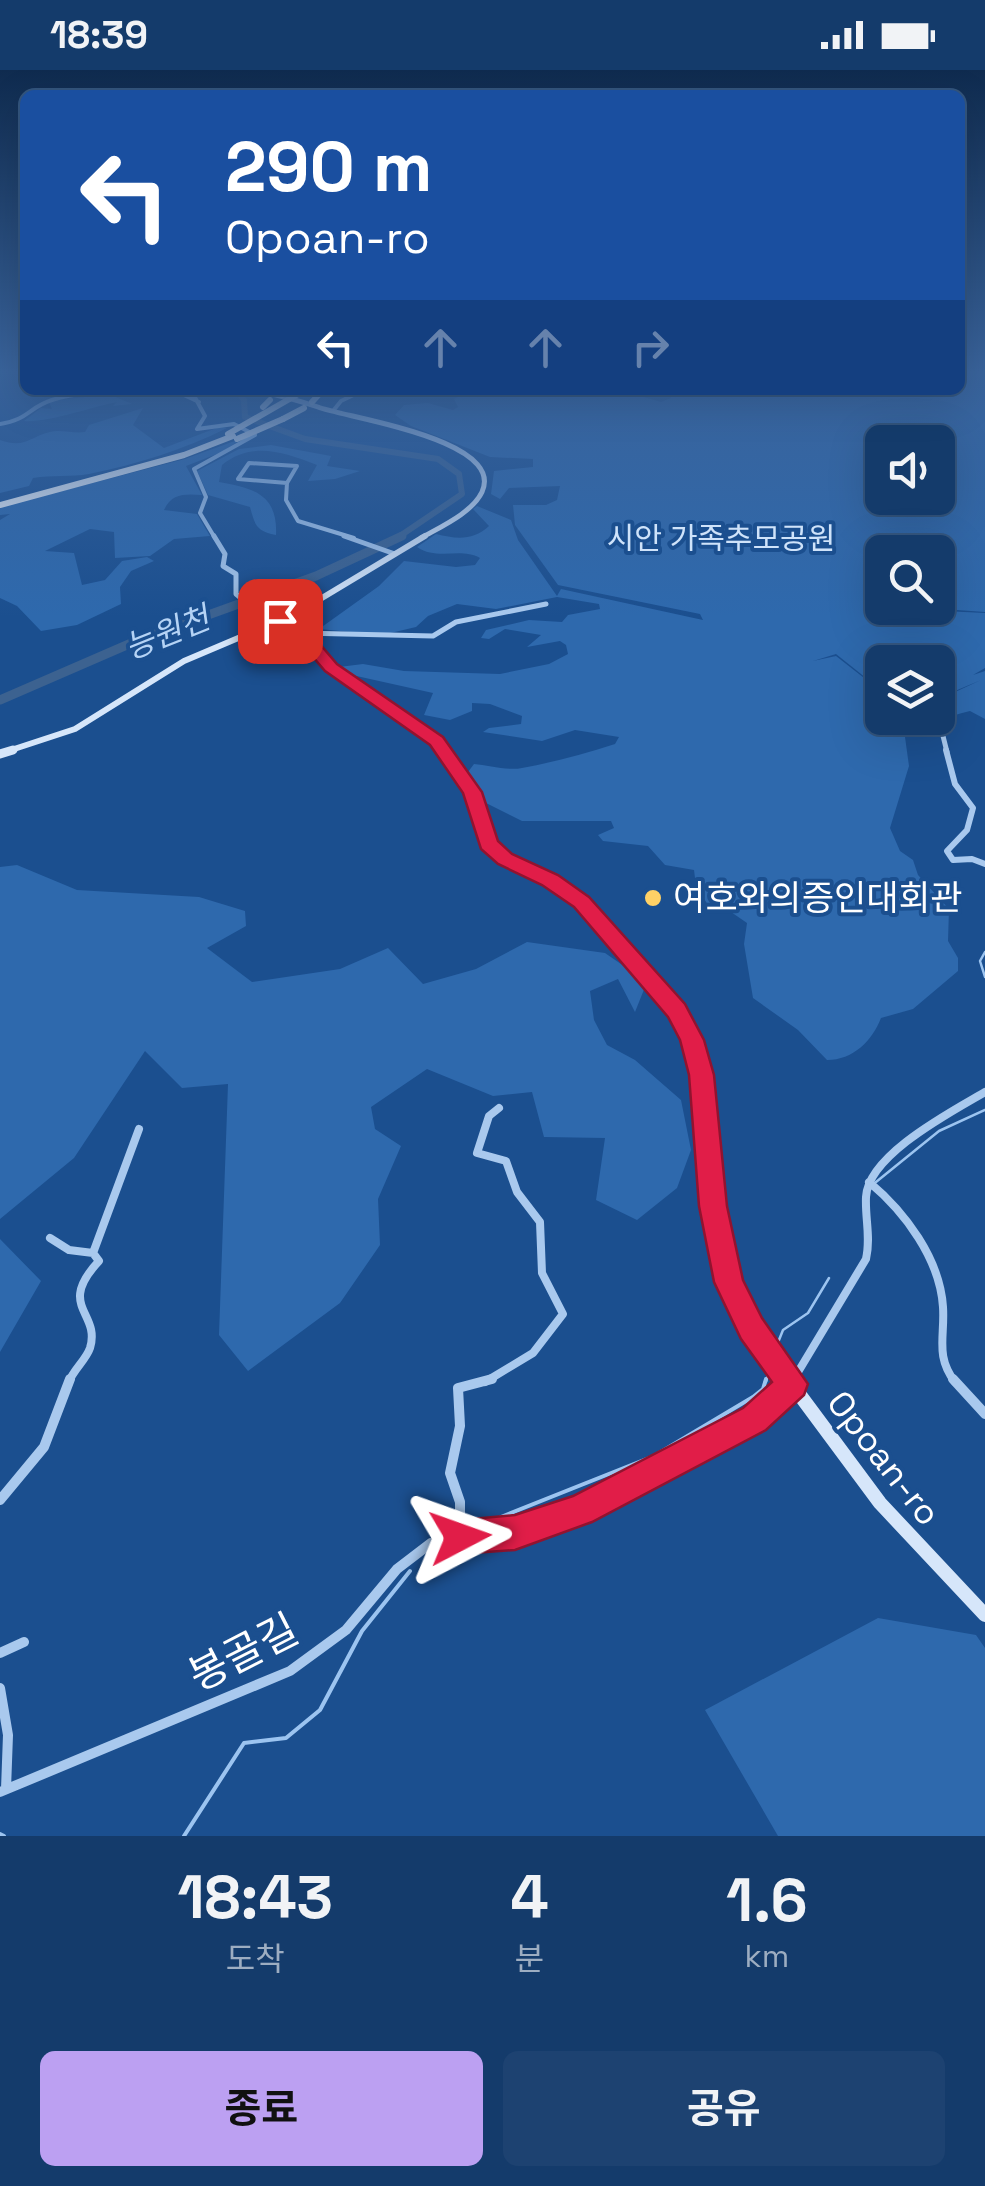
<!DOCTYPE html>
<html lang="ko">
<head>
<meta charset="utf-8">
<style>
  body { margin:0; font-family:"Space Grotesk","Noto Sans KR",sans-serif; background:#1d4271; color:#f1f3f6; height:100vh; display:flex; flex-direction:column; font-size:38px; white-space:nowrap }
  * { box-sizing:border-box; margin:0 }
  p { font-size:32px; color:#9dadc1 }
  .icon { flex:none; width:55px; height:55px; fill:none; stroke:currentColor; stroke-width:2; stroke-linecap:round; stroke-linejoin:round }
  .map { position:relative; height:1766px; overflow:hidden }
  .side { display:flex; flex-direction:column; background:#143b6b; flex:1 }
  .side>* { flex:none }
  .top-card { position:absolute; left:20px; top:20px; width:945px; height:305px; border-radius:15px; box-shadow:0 10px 40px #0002,0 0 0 2px #33557e; background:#1a4fa0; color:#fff; overflow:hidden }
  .fabs { position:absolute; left:865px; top:355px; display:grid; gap:20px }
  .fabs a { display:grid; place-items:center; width:90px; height:90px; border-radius:15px; background:#143b6b; box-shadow:0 10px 40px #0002,0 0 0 2px #33557e; font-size:50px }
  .pin { position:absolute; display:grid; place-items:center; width:85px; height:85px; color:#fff; margin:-42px; border-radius:20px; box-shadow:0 5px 15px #0006 }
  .me { position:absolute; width:110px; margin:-55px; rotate:86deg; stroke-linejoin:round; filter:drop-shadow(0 0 8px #0008) }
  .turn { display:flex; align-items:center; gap:35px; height:210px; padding:0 40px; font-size:45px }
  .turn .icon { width:130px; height:130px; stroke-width:2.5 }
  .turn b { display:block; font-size:70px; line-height:85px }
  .lanes { display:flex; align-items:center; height:95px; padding:0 40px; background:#0003; justify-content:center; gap:50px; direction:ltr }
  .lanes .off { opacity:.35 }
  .eta { display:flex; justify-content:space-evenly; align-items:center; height:170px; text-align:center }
  .eta b { font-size:60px; font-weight:700; line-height:70px }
  .action { display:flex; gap:20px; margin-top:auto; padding:20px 40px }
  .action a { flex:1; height:115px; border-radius:15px; background:#bca0f2; color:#111; font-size:40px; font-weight:700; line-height:115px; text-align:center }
  .action a+a { background:#1d4271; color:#f1f3f6 }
  .status { display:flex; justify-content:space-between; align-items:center; height:70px; padding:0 50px; background:#143b6b; direction:ltr }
  .status svg { height:28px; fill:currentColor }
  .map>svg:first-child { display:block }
  .green { fill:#2e69ad; fill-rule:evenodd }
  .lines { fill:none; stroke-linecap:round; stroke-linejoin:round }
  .stream-far1 { stroke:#9cc4f0; stroke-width:2.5 }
  .stream { stroke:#9cc4f0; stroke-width:4 }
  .river-far1 { stroke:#3c6290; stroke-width:6 }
  .river { stroke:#3c6290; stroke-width:9 }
  .street-far4 { stroke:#a9c9ee; stroke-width:4 }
  .street-far3 { stroke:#a9c9ee; stroke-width:5 }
  .street-far2 { stroke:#a9c9ee; stroke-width:6 }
  .street-far1 { stroke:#a9c9ee; stroke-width:8 }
  .street { stroke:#a9c9ee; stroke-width:10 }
  .secondary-far4 { stroke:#d6e6fa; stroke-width:5 }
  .secondary-far3 { stroke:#d6e6fa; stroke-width:6 }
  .secondary-far2 { stroke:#d6e6fa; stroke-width:9 }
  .secondary-far1 { stroke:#d6e6fa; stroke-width:10 }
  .secondary { stroke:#d6e6fa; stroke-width:14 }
  .highway { stroke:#fff; stroke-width:6 }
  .highway-bridge { stroke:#fff; stroke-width:6 }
  .route { fill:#e11d48; stroke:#92132f; stroke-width:2.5 }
  .poi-dot { fill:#ffd166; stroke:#1b4f8f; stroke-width:4 }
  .labels { text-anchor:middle; stroke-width:8; stroke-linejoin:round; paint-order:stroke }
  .far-park-label { font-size:30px; fill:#cfe3fa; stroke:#1b4f8f }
  .far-water-label { font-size:32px; font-style:italic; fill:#b5d3f5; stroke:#1b4f8f }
  .poi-label { font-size:35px; fill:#fff; stroke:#1b4f8f; text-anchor:start }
  .street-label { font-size:35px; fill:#fff; stroke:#1b4f8f }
  .near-street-label { font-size:42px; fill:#fff; stroke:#1b4f8f }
</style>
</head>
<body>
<div class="status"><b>18:39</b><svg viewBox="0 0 49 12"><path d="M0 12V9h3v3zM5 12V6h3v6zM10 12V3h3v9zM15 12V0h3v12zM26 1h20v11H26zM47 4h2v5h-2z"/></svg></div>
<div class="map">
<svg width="985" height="1766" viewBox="0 0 985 1766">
  <rect width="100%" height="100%" fill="#1b4f8f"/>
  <!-- green -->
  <path class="green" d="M960,300H985V542L929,538H938V515L949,513L947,509L938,513V482H882V515L868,506L882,517V538L985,543V598L973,605L985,601V649L970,641C946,647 926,653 905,667L909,696L890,758L900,781L913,790L918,805L949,839L948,871L958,888V901L913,939L881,948C872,971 853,990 827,990L798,960L753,928L744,874L747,853L731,842L708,835L696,816L694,800L665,795L648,776L603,771L598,765L614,758L611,751H522L486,733L468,702L474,694C488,695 508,701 522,698C554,692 584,684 615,674L619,667L575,660L542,671L483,662L489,658L521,654L522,646L490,634L472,633V641L450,650L424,645L433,623L352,605L339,597L363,594L404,601L500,604L549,594L568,584L566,575L560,571L527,577L541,565L505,559L489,569L481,568L486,560L529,550L562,552L568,545L600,539L599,534L557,527L496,539L457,534L428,546L416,557L382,565L319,559L379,516L404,491L456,497L475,495L480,488C460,477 438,491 417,477L436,464C456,469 473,471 489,456L473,439L477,436L511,450L518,470L557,526L561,519L703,550L700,544L558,515L515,455L513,435H546L557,430L560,416L509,418L500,429L491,424L494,401L533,397V389L490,387L411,356L395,345L404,335L428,333L453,340L458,337L454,329L459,326L499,325L510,320H646L637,325L661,332L671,328L667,323L650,320H960ZM882,372H938V428H882ZM836,584L881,620L882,592H938V600L946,610L941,614L942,621H955L981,610L953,623L939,622L938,615V648H882V622L836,586L813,591Z
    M104,322L132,334L113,336L117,332C91,337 48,353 24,351L41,338L52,339L49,332C68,327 87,329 104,322Z
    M143,338L133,355L164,378L219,357L227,358C183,380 138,394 89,404C71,407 52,405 33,408L29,416L0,423V370C25,379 29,367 50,362C61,359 74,364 85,362L89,355Z
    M243,368L222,382L186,396L202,425C185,424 172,423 164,440L197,444L210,466L174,469L150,486L115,488L114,462L90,459L45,481L74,483L82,515L105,510L122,491L147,487L154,491L131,501L120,517L121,534L77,555L41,561L17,536L0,528V450L10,444L0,445V437L185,389Z
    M271,375L331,386L327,396L360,401L335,409L308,411L317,395C283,382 252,371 222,395L219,412C254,418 278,425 276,465C256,461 255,455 250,437L208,425L197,401L239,379Z
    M17,795L77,820L199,827L245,841L246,856L207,878L252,912L340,899L388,878L423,914L476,899L527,872L605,883L647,912L635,942L618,909L590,921L594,950L607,975L635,990L681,1030L691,1080L677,1118L637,1150L596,1130L605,1068L544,1067L532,1022L493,1026L427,999L371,1037L375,1059L401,1076L378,1129L380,1175L340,1233L248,1301L219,1265L228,1014L182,1018L145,981L74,1088L0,1149V797Z
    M0,1169L41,1211L0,1282Z
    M878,1548L976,1565L985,1578V1766H778L705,1640Z"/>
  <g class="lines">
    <!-- stream-far1 -->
    <path class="stream-far1" d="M985,882L980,891L985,907
      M876,1112L939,1061L985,1040
      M775,1280L783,1260L808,1243L829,1208
      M766,1312L769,1302"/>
    <!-- stream -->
    <path class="stream" d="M501,1447L654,1386L753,1327L763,1319L766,1309
      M0,1764L4,1766
      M184,1766L244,1673L286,1668L320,1640L362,1561L410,1501"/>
    <!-- river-far1 -->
    <path class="river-far1" d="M236,320L244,330L245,347L305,369L438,389L459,404L462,424L397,468"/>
    <!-- river -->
    <path class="river" d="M0,630L136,571L316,506L402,466"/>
    <!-- street-far4 -->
    <path class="street-far4" d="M173,320L199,332
      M191,320L205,346L197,359L234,354L255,365L194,399L206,427L200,443L215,468
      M195,322L253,320
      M333,341L341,331L364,320
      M0,354C28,350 29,337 52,330C71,324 92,323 111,320
      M249,393L297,396L287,413L238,409Z
      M287,413L286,430L298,451L354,468"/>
    <!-- street-far3 -->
    <path class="street-far3" d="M214,466L225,484L223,496L236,504V524L254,539L280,551
      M344,466L395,484
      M301,563L433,566L456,552L546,534
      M943,666L947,682"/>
    <!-- street-far2 -->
    <path class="street-far2" d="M946,680L955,714L973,738L967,760L947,781L953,790L972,789L985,794"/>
    <!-- street-far1 -->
    <path class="street-far1" d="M869,1112C905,1142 940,1189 943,1237C945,1267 935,1286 955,1312
      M50,1168L69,1180L93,1183
      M69,1312C73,1300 86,1290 90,1278C101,1242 56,1237 99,1191L93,1183L139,1059
      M485,1312L533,1283L563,1244L542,1203L540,1152L517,1122L506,1091L477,1083L489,1046L499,1038
      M792,1312L866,1189C871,1167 865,1149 866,1127C868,1085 951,1042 985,1022"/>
    <!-- street -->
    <path class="street" d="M953,1309L985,1344
      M0,1430L44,1377L70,1309
      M460,1467V1432L450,1403L460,1356L458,1318L492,1309
      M0,1583L24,1572
      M0,1618L8,1665L6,1719
      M0,1722L290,1601L346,1560L397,1499L431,1473L515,1463L557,1450L766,1341L794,1309"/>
    <!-- secondary-far4 -->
    <path class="secondary-far4" d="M254,320C277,325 300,331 318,337C346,348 506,369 482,422C472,443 440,457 421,468"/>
    <!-- secondary-far3 -->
    <path class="secondary-far3" d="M280,551L301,563L331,597L437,671L445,682
      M5,682L75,659L184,591L297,543L425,466"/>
    <!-- secondary-far2 -->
    <path class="secondary-far2" d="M443,680L472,722L488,774L505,789L550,810L582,832L676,940L684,958
      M0,684L13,680"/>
    <!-- secondary-far1 -->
    <path class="secondary-far1" d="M683,955C712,1020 703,1092 716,1160C727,1218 755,1266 790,1312"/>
    <!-- secondary -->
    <path class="secondary" d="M788,1309L880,1433L985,1545"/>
    <!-- highway -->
    <path class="highway" d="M304,324L308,320
      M282,325L290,320
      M312,332L323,320
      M263,337L270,330
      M283,349L304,338
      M0,435L184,385L233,366"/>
    <!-- highway-bridge -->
    <path class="highway-bridge" d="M228,364L300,323
      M237,369L283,349"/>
  </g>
  <!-- sky -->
  <linearGradient id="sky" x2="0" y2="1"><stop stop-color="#0f2b4f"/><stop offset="0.55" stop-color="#39639b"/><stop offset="1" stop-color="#39639b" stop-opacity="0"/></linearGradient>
  <rect width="985" height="547" fill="url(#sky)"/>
  <!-- route -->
  <path class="route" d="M274,547H286L307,559L337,594L443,667L482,722L498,771L512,784L558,805L589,827L685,934L704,970L714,1005L727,1136L743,1210L762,1248L808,1314L804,1325L766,1360L592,1452L515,1480L460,1484L448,1479L443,1467L448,1455L460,1450L515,1445L573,1426L743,1338L772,1312L741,1269L714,1212L699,1136L689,1005L680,970L668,947L574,837L542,815L498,794L481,779L463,723L430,675L325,601L295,566L274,554Z"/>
  <!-- markers -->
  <circle class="poi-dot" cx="653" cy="828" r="10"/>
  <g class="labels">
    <!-- far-park labels -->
    <g class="far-park-label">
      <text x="721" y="479">시안 가족추모공원</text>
    </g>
    <!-- far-water labels -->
    <g class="far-water-label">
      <text transform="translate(167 563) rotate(-22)" y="11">능원천</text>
    </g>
    <!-- poi labels -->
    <g class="poi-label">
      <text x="673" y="840">여호와의증인대회관</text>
    </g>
    <!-- street labels -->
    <g class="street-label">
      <text transform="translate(884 1388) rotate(52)" y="12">Opoan-ro</text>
    </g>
    <!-- near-street labels -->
    <g class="near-street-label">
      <text transform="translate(243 1582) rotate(-27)" y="15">봉골길</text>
    </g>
  </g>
</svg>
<div class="fabs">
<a><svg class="icon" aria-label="sound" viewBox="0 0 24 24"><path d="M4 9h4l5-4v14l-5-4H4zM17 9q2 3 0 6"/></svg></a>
<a><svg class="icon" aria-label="search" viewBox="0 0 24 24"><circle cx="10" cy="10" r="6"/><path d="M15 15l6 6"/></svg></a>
<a><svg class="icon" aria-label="layers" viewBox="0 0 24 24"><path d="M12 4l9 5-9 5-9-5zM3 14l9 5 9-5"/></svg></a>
</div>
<div class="pin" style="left:280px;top:551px;background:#d93025"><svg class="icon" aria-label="arrive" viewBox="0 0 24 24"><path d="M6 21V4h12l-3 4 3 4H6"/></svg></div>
<svg class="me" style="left:460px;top:1467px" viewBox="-20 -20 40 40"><path d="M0-17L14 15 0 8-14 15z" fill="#e11d48" stroke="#fff" stroke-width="4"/></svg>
<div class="top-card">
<div class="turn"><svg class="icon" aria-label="left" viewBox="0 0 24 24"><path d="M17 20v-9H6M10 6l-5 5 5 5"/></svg><div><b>290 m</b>Opoan-ro</div></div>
<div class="lanes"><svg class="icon" aria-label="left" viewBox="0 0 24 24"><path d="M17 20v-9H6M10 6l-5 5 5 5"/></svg><svg class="icon off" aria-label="ahead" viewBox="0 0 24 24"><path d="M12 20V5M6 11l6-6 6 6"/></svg><svg class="icon off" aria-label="ahead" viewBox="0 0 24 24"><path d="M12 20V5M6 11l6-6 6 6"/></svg><svg class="icon off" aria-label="right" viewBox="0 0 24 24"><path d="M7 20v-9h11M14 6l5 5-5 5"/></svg></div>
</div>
</div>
<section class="side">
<div class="eta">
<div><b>18:43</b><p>도착</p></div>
<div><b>4</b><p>분</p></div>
<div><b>1.6</b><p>km</p></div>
</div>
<div class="action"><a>종료</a><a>공유</a></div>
</section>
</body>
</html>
